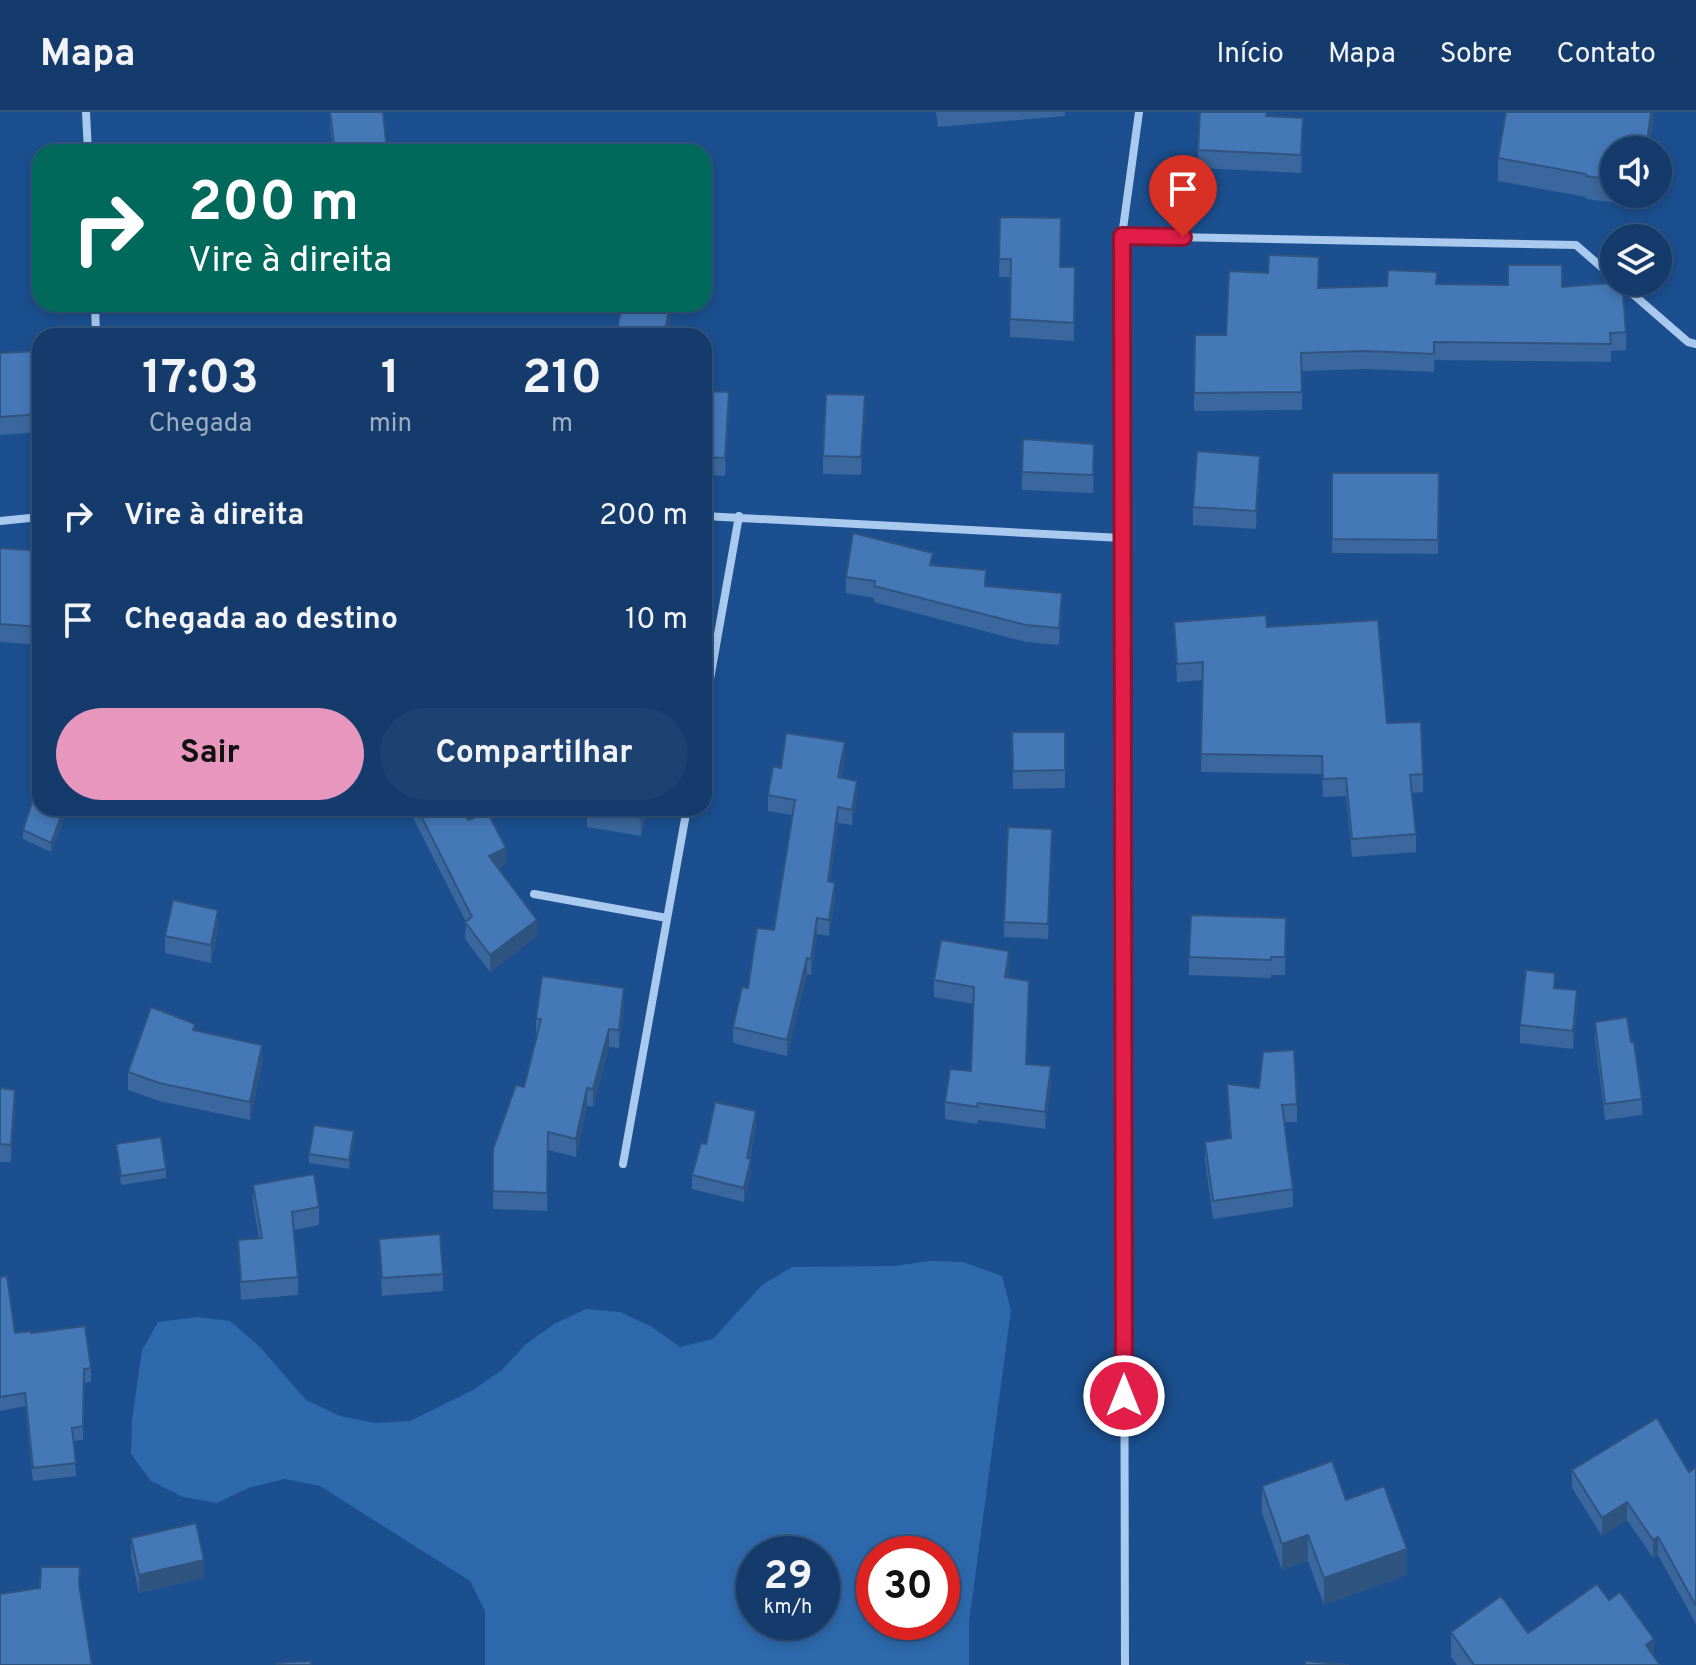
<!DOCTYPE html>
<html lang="pt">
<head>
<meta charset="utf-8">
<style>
  body { margin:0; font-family:Overpass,sans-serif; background:#1d4271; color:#f1f3f6; height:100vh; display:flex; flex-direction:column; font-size:30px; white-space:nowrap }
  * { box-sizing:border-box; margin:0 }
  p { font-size:26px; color:#9dadc1 }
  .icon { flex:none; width:44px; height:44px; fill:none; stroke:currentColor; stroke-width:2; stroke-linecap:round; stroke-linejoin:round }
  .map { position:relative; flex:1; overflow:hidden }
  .sheet { position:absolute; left:32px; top:216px; width:680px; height:488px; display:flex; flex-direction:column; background:#143b6b; border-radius:24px; box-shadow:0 4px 12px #0003,0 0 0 2px #33557e }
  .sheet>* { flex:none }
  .top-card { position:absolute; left:32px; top:32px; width:680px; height:168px; border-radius:24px; box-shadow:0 4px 12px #0003,0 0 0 2px #33557e; background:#00695c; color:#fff; overflow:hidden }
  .buttons { position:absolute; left:1600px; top:24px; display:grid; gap:16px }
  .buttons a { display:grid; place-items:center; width:72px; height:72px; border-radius:50%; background:#143b6b; box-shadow:0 4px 12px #0003,0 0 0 2px #33557e; font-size:40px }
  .speed { position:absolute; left:736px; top:1424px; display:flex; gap:16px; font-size:40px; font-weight:700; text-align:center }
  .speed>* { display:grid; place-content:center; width:104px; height:104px; border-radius:50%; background:#143b6b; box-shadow:0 4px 12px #0003,0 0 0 2px #33557e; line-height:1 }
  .speed small { font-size:20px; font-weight:400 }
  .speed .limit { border:12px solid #d22; background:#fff; color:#111 }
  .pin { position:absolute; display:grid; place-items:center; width:68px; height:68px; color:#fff; margin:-82px -34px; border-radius:50% 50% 50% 0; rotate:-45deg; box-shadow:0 0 8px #0007 }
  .pin .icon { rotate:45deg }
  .me { position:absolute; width:88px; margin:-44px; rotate:0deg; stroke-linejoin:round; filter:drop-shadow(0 0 6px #0008) }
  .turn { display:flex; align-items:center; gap:28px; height:168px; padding:0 24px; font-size:36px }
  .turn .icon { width:104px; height:104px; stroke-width:2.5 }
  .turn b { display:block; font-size:56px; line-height:68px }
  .eta { display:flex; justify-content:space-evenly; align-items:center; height:136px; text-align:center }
  .eta b { font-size:48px; font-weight:700; line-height:56px }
  .button { display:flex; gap:16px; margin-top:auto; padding:16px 24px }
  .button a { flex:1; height:92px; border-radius:48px; background:#e797bd; color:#111; font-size:32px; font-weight:700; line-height:92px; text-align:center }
  .button a+a { background:#1d4271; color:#f1f3f6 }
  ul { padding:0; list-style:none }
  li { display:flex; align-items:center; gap:24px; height:104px; padding:0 24px }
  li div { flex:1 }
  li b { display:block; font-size:30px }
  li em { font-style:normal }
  header { display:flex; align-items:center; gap:48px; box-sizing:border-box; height:112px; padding:0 40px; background:#143b6b; border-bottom:2px solid #33557e }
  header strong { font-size:38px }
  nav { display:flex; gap:44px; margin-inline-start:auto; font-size:28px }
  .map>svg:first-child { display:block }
  .green { fill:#2e69ad; fill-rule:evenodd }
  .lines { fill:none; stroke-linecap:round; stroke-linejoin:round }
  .street { stroke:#a9c9ee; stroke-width:8 }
  .wall { fill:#3a679d }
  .shaded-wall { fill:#305480 }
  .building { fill:#4478b7; stroke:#305480; stroke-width:2 }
  .route-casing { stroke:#92132f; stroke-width:20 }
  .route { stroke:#e11d48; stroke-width:14 }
</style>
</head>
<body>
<header>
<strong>Mapa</strong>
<nav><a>Início</a><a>Mapa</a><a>Sobre</a><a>Contato</a></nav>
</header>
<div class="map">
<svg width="1696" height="1553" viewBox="0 0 1696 1553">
  <rect width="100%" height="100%" fill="#1b4f8f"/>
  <!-- green -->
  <path class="green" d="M929,1149L963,1150L1002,1164L1011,1198L969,1510V1553H485V1499L470,1469L320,1374L285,1367L248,1376L217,1391L183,1385L151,1369L131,1342L132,1308L142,1238L158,1210L197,1205L230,1209L259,1234L306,1288L340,1304L375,1311L410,1309L473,1278L502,1258L526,1232L554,1212L586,1197L620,1200L652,1215L680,1235L713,1227L762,1173L792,1155L895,1154ZM754,1442H822V1510H754ZM874,1442H942V1510H874Z"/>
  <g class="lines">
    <!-- street -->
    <path class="street" d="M86,0L88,40
      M1122,124L1576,133L1614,166
      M1619,170L1688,230L1696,232
      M95,192L96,224
      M704,404L1122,426
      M0,409L40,405
      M704,601L739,404
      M534,782L667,806
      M623,1052L687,696
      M1125,1553L1122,124L1139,0"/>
  </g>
  <!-- wall -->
  <path class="wall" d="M330,0L387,40H333L330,14Z
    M936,0H1065V4L938,15Z
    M1654,0L1649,38H1614V82H1643L1642,94L1586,87V85L1498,69V46Z
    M1269,4L1303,23L1301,61L1198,56V38Z
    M1000,105L1060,155H1075L1074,229L1010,225V165H999Z
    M1268,161L1319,176L1437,172L1562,175L1626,220V238L1611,239V250L1434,248V260L1366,257L1302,259V298L1194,299L1195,223H1226Z
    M254,192H297L254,194Z
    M40,239V320L0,323V241Z
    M704,279L729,298L725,364L704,363Z
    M865,301L861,363L823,362V344Z
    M1094,350L1093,381L1022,378V360Z
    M1332,361H1439L1438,442L1332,441Z
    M1260,362L1256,417L1193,413V395Z
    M0,436L40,439V533L0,530Z
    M933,453L986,474L1062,497L1059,533L1026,530L874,490V486L846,481V465Z
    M1174,510L1267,515L1387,611L1423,662V680L1412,681L1416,722V740L1352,745L1346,684L1323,685L1322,662L1201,660L1203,568L1177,570Z
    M1012,620H1065V676L1013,677Z
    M845,646L841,666L857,684L852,713L838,711L830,770L835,786L829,824L817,822L811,863L807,862L787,944L733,931V915L748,876L774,818L792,703L768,699V683L781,656Z
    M40,696H68L51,740L23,727V718Z
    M408,696H456L506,752L498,756L537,824L490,860L465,827L466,810Z
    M587,696H648L641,724L587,715Z
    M1052,732L1048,827L1004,825V810Z
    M1286,806L1285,863H1271V866L1189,863V845Z
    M218,816L211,851L165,841V824Z
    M1009,856L1008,866L1029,886L1027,952L1051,971L1045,1017L978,1008L977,1012L945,1007V990L971,959L974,892L934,885V868Z
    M1555,876L1577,896L1573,937L1520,931V913Z
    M624,894L619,936L609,935L593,995L587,994L576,1045L548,1038L547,1099L493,1097V1037L524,975L537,925L536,924V907Z
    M1595,910L1642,987V1003L1605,1008L1595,927Z
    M195,918L262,951L250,1008L159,989L128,978V960Z
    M1227,972L1297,992V1010H1284L1293,1077V1095L1213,1107L1205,1048V1030L1230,1026Z
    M0,976L15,996L11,1050H0Z
    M756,1013L750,1047L751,1061L744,1090L692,1077V1063L706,1032Z
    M354,1028L349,1057L309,1051V1042Z
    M116,1032L166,1057V1066L121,1073Z
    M253,1073L319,1095V1113L294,1118L298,1165V1183L241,1188L238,1128L259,1126L253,1091Z
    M379,1127L443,1162V1179L382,1184Z
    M0,1165L15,1221H31L91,1256V1270L84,1271L83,1328L73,1329L76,1364L33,1369L25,1294L0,1299Z
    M1696,1355V1512L1658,1443L1653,1446L1627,1408L1602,1424L1572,1376V1358L1689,1360Z
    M1262,1374L1346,1388L1407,1463L1324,1493L1308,1449L1282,1458L1262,1401Z
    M131,1426L204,1466L139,1481L131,1444Z
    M1451,1520L1528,1521L1654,1546L1660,1553H1457L1451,1545Z"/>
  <!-- shaded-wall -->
  <path class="shaded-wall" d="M1651,0H1654L1649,38H1646Z
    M671,192V207L668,224H664Z
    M729,280V298L725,364V346Z
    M865,283V301L861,363V345Z
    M1260,344V362L1256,417V399Z
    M1062,481V497L1059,533V516Z
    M845,630V646L838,681V665Z
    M857,669V684L852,713V698Z
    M838,695V711L828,785V769Z
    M64,696H68L51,740V731Z
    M644,696H648L641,724V706Z
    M506,736V752L489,761V744Z
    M835,771V786L829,824V808Z
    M218,798V816L211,851V833Z
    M817,806V822L811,863V847Z
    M537,808V824L490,860V843Z
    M1009,839V856L1005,882V865Z
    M807,846V862L787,944V928Z
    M624,876V894L619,936V918Z
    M1577,878V896L1573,937V919Z
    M609,917V935L593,995V977Z
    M262,933V951L250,1008V990Z
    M1051,954V971L1045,1017V1000Z
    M587,976V994L576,1045V1027Z
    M15,978V996L11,1050V1033Z
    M756,999V1013L747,1060V1046Z
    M354,1019V1028L349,1057V1048Z
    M751,1047V1061L744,1090V1076Z
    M1627,1390V1408L1602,1424V1406Z
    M1308,1423V1449L1282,1458V1432Z
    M1658,1425V1443L1653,1446V1428Z
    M1407,1437V1463L1324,1493V1466Z
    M204,1448V1466L139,1481V1463Z
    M1654,1527V1551L1646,1533Z"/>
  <!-- building -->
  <path class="building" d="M330,0H383L387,40H335Z
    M1200,0H1267L1266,4L1303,6L1301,43L1198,38Z
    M1506,0H1651L1646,38H1614V68L1586,64V62L1498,46Z
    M1000,105L1061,106L1060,155H1075L1074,211L1010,207L1011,147H999Z
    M1269,143L1319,145L1318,176L1387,174L1388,158L1437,160L1436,172L1508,173V153H1562V175L1622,170L1626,220L1610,221L1611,232L1434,230V242L1366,239L1301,241L1302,280L1194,281L1195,223H1226L1229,159L1268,161Z
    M622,192H670L664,224H616Z
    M40,239V302L0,305V241Z
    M704,279L729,280L725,346L704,345Z
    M826,282L865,283L861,345L823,344Z
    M1023,327L1094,332L1093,363L1022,360Z
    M1197,339L1260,344L1256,399L1193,395Z
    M1332,361H1439L1438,428L1332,427Z
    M853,421L933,441L930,453L986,458L985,474L1062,481L1059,516L1026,513L874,474L875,469L846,465Z
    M0,436L40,439V515L0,512Z
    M1266,503L1267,515L1378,508L1387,611L1421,610L1423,662L1410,663L1416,722L1352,727L1346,666L1323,667L1322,644L1201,642L1203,550L1177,552L1174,510Z
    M1012,620H1065V658L1013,659Z
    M786,621L845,630L838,665L857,669L852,698L838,695L828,769L835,771L829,808L817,806L811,847L807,846L787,928L733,915L742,875L748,876L757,816L774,818L795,688L768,683L773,654L781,656Z
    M37,675L40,676V696H64L51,731L23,718Z
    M417,696H456L469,708L487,699L506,736L489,744L537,808L490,843L465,810L472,805Z
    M587,696H644L641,706L587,697Z
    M1008,715L1052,717L1048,812L1004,810Z
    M173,788L218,798L211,833L165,824Z
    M1191,803L1286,806L1285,845H1271V848L1189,845Z
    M941,828L1009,839L1005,865L1029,869L1026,952L1051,954L1045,1000L978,991L977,995L945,990L950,957L971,959L974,875L934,868Z
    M1526,858L1555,861L1554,876L1577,878L1573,919L1520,913Z
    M542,864L624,876L619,918L609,917L593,977L587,976L576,1027L548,1020L547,1081L493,1079V1037L516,973L524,975L541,907H536Z
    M151,895L195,912L193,918L262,933L250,990L159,971L128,960Z
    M1627,905L1631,930H1634L1642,987L1605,992L1595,910Z
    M1294,938L1297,992L1282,993L1293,1077L1213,1089L1205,1030L1231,1026L1227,972L1259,976L1263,940Z
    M0,976L15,978L11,1033L0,1032Z
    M715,990L756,999L747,1046L751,1047L744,1076L692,1063L701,1031L706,1032Z
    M314,1013L354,1019L349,1048L309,1042Z
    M161,1025L166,1057L121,1064L116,1032Z
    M314,1062L319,1095L292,1100L298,1165L241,1170L238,1128L262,1126L253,1073Z
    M440,1122L443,1162L382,1166L379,1127Z
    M7,1164L15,1221L31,1219V1221L85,1214L91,1256L84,1257L83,1314L72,1316L76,1351L33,1356L25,1281L0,1285V1165Z
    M1657,1306L1689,1360L1696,1355V1494L1658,1425L1653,1428L1627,1390L1602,1406L1572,1358Z
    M1332,1349L1346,1388L1384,1374L1407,1437L1324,1466L1308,1423L1282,1432L1262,1374Z
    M196,1411L204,1448L139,1463L131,1426Z
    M41,1455H80L79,1472L92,1553H0V1482L40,1476Z
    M1597,1472L1609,1488L1620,1480L1654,1527L1646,1533L1660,1553H1474L1451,1520L1501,1484L1528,1521Z
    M311,1549V1553H277L276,1551Z
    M1305,1549L1349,1553H1305Z"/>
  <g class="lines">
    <defs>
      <path id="route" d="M1124,1284L1122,124L1183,125"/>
    </defs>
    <!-- route casing -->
    <use href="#route" class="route-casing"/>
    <!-- route -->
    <use href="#route" class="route"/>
  </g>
</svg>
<div class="buttons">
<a><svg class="icon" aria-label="sound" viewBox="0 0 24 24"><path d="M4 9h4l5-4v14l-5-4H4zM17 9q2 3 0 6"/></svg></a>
<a><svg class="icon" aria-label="layers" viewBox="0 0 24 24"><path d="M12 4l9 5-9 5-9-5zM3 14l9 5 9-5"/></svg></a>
</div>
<div class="speed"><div>29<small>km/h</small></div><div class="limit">30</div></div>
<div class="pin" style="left:1183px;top:125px;background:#d93025"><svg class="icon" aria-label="arrive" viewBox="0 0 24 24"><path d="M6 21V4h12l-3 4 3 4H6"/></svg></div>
<svg class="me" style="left:1124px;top:1284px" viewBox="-20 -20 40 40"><circle r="17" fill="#e11d48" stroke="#fff" stroke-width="3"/><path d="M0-11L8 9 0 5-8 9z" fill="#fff"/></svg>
<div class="top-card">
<div class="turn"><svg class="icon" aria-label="right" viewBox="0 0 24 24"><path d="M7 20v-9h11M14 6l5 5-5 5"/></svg><div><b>200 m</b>Vire à direita</div></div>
</div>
<section class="sheet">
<div class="eta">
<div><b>17:03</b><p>Chegada</p></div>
<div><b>1</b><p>min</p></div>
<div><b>210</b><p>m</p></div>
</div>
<ul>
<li><svg class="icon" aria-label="right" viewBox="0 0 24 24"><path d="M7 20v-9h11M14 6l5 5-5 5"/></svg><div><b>Vire à direita</b></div><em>200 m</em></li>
<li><svg class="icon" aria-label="arrive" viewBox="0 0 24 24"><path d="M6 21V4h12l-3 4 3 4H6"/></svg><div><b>Chegada ao destino</b></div><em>10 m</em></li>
</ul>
<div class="button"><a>Sair</a><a>Compartilhar</a></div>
</section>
</div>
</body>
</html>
